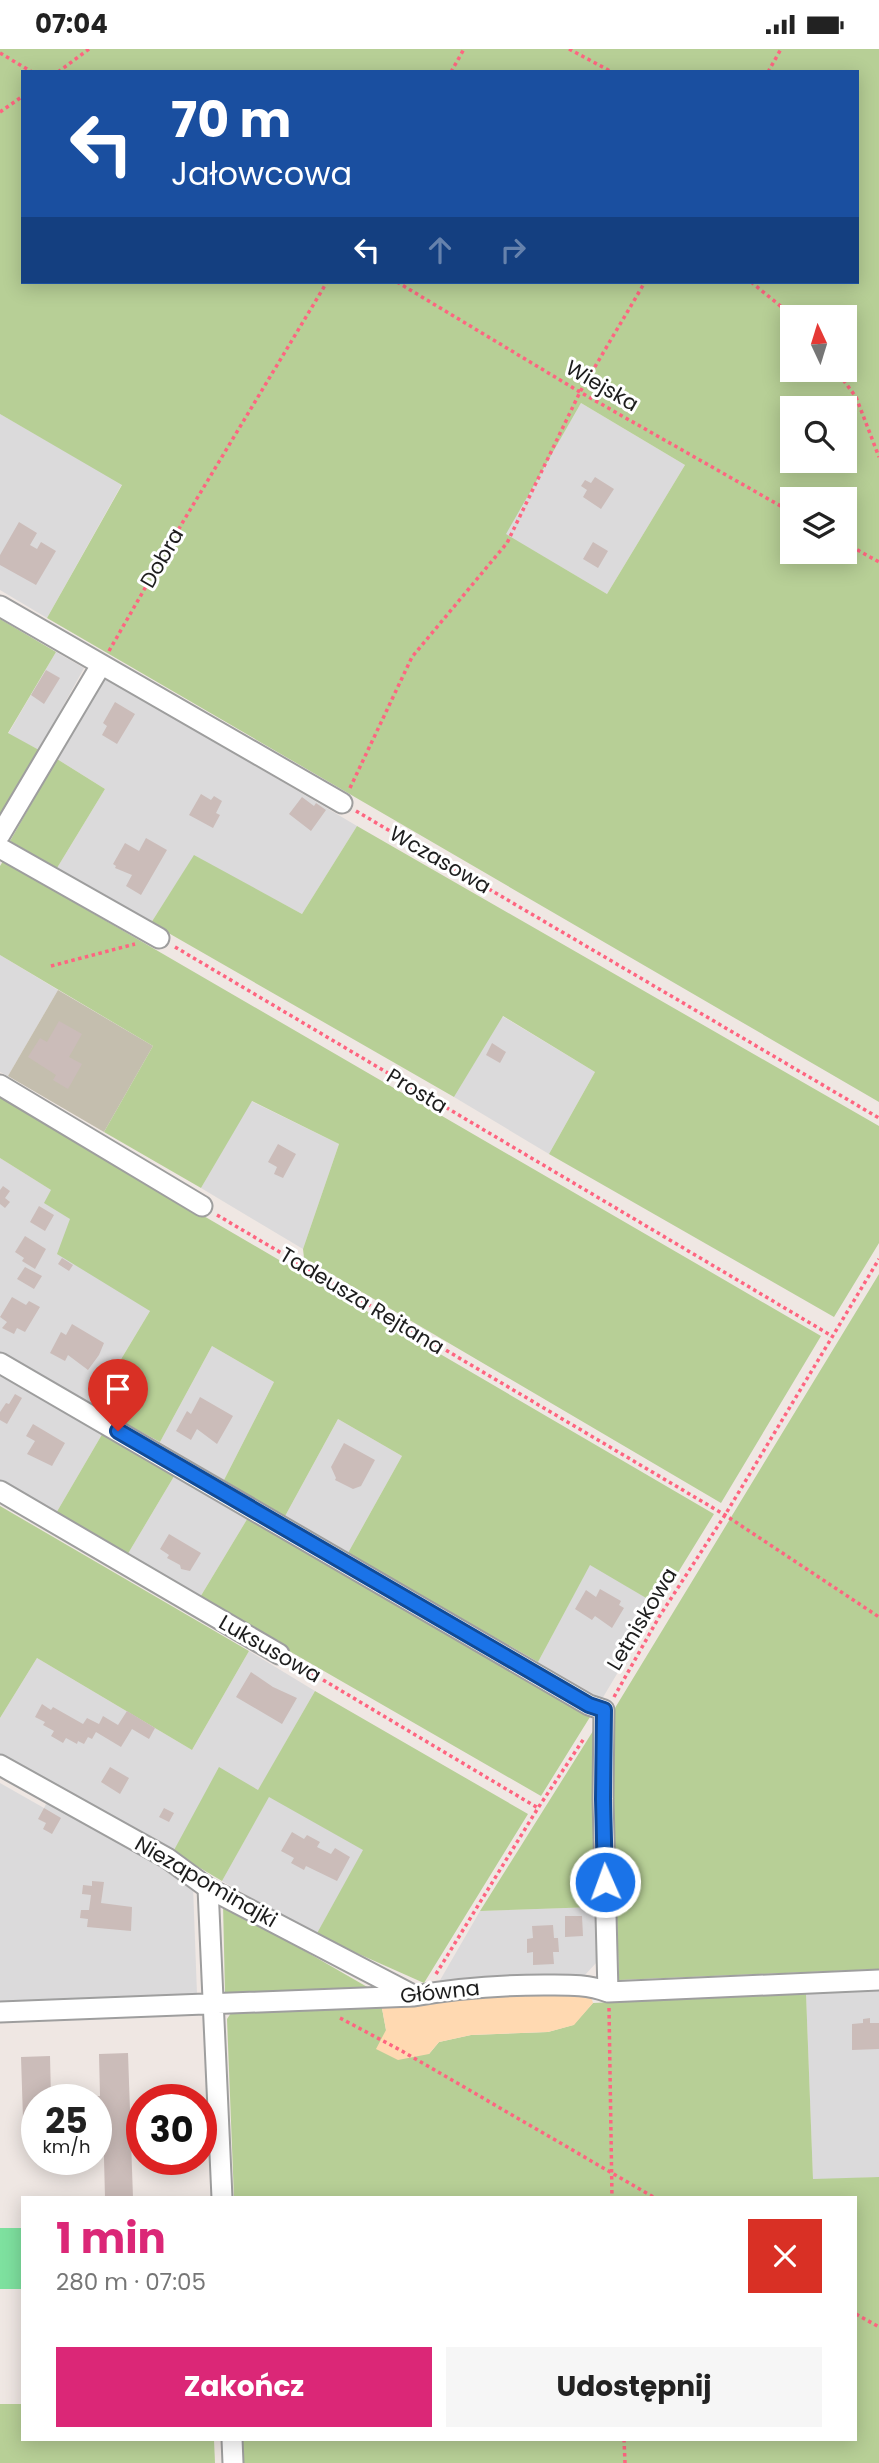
<!DOCTYPE html>
<html lang="pl">
<head>
<meta charset="utf-8">
<style>
  body { margin:0; font-family:Poppins,sans-serif; background:#f6f6f6; color:#222; height:100vh; display:flex; flex-direction:column; font-size:26px; white-space:nowrap }
  * { box-sizing:border-box; margin:0 }
  p { font-size:23px; color:#767676 }
  .icon { flex:none; width:38px; height:38px; fill:none; stroke:currentColor; stroke-width:2; stroke-linecap:round; stroke-linejoin:round }
  .map { position:relative; flex:1; overflow:hidden }
  .drawer { position:absolute; left:21px; top:2147px; width:836px; height:245px; display:flex; flex-direction:column; background:#fff; border-radius:0px; box-shadow:0 4px 18px #0003 }
  .drawer>* { flex:none }
  .banner { position:absolute; left:21px; top:21px; width:838px; height:214px; border-radius:0px; box-shadow:0 4px 18px #0003; background:#1a4fa0; color:#fff; overflow:hidden }
  .needle { width:46px; rotate:356deg }
  .buttons { position:absolute; left:780px; top:256px; display:grid; gap:14px }
  .buttons a { display:grid; place-items:center; width:77px; height:77px; border-radius:0px; background:#fff; box-shadow:0 4px 18px #0003; font-size:35px }
  .speed { position:absolute; left:21px; top:2035px; display:flex; gap:14px; font-size:35px; font-weight:700; text-align:center }
  .speed>* { display:grid; place-content:center; width:91px; height:91px; border-radius:50%; background:#fff; box-shadow:0 4px 18px #0003; line-height:1 }
  .speed small { font-size:18px; font-weight:400 }
  .speed .limit { border:10px solid #d22; background:#fff; color:#111 }
  .pin { position:absolute; display:grid; place-items:center; width:60px; height:60px; color:#fff; margin:-72px -30px; border-radius:50% 50% 50% 0; rotate:-45deg; box-shadow:0 0 7px #0007 }
  .pin .icon { rotate:45deg }
  .me { position:absolute; width:77px; margin:-38px; rotate:358deg; stroke-linejoin:round; filter:drop-shadow(0 0 5px #0008) }
  .turn { display:flex; align-items:center; gap:24px; height:147px; padding:0 35px; font-size:32px }
  .turn .icon { width:91px; height:91px; stroke-width:2.5 }
  .turn b { display:block; font-size:49px; line-height:60px }
  .lanes { display:flex; align-items:center; height:66px; padding:0 35px; background:#0003; justify-content:center; gap:35px; direction:ltr }
  .lanes .off { opacity:.35 }
  .round { display:grid; place-items:center; flex:none; width:74px; height:74px; border-radius:0px; background:#f6f6f6 }
  .overview { display:flex; align-items:center; justify-content:space-between; height:119px; padding:0 35px }
  h1 { font-size:42px; font-weight:700; line-height:52px; color:#db2777 }
  .button { display:flex; gap:14px; margin-top:auto; padding:14px 35px }
  .button a { flex:1; height:80px; border-radius:0px; background:#db2777; color:#fff; font-size:28px; font-weight:700; line-height:80px; text-align:center }
  .button a+a { background:#f6f6f6; color:#222 }
  .status { display:flex; justify-content:space-between; align-items:center; height:49px; padding:0 35px; background:#fff; direction:ltr }
  .status svg { height:19px; fill:currentColor }
  .map>svg:first-child { display:block }
  .residential { fill:#dbdadb }
  .construction { fill:#c4beae }
  .forest { fill:#b7cf96; fill-rule:evenodd }
  .sand { fill:#ffd9b1 }
  .pitch { fill:#7ee19f }
  .building { fill:#cbbcb9 }
  .lines { fill:none; stroke-linecap:round; stroke-linejoin:round }
  .minor-casing { stroke:#9e9e9e; stroke-width:23 }
  .path { stroke:#fe6580; stroke-width:3.5; stroke-dasharray:3.5 3.5; stroke-linecap:butt }
  .minor { stroke:#fff; stroke-width:19 }
  .route-casing { stroke:#114b97; stroke-width:18 }
  .route { stroke:#1a73e8; stroke-width:12 }
  .labels { text-anchor:middle; stroke-width:6; stroke-linejoin:round; paint-order:stroke }
  .street-label { font-size:21px; fill:#1d1d1d; stroke:#fff }
</style>
</head>
<body>
<div class="status"><b>07:04</b><svg viewBox="0 0 49 12"><path d="M0 12V9h3v3zM5 12V6h3v6zM10 12V3h3v9zM15 12V0h3v12zM26 1h20v11H26zM47 4h2v5h-2z"/></svg></div>
<div class="map">
<svg width="879" height="2414" viewBox="0 0 879 2414">
  <rect width="100%" height="100%" fill="#efe7e3"/>
  <!-- residential -->
  <path class="residential" d="M581,354L685,416L607,545L505,485Z
    M0,365L122,435L47,569L0,541Z
    M56,603L84,619L39,701L8,685Z
    M105,628L357,777L302,865L194,807L151,874L57,819L105,740L57,710Z
    M0,906L58,941L8,1027L0,1023Z
    M502,967L595,1023L549,1105L454,1048Z
    M251,1052L339,1095L303,1200L201,1139Z
    M0,1109L51,1141L70,1170L150,1262L93,1357L0,1303Z
    M212,1297L274,1333L224,1431L160,1393Z
    M0,1320L104,1382L55,1466L0,1434Z
    M338,1370L402,1407L348,1504L284,1469Z
    M176,1424L249,1467L199,1550L126,1508Z
    M590,1515L658,1556L602,1650L538,1613Z
    M249,1602L315,1642L258,1742L173,1803L0,1706V1669L37,1609L192,1701Z
    M0,1734L44,1759L48,1751L193,1837L197,1945L0,1953Z
    M269,1747L364,1801L316,1886L222,1832Z
    M595,1858L597,1913L584,1927L439,1933L480,1862Z
    M879,1942V2128L813,2131L806,1944Z"/>
  <!-- construction -->
  <path class="construction" d="M58,941L153,997L104,1083L8,1027Z"/>
  <!-- forest -->
  <path class="forest" d="M0,0H879V1053L47,569L122,436L0,365ZM23,23H858V233H23ZM793,268H845V320H793ZM581,354L685,416L607,545L506,485ZM793,359H845V411H793ZM793,450H845V502H793Z
    M0,570L56,603L8,684L39,701L0,770Z
    M57,710L105,740L57,819L10,792Z
    M357,777L879,1077V1194L834,1268L549,1105L595,1023L503,967L454,1048L151,874L194,806L302,865Z
    M3,812L821,1287L721,1454L304,1209L303,1200L339,1095L252,1052L201,1139L104,1083L153,997L0,906V817Z
    M0,1048L714,1465L658,1556L590,1516L538,1613L348,1504L402,1407L338,1370L284,1469L224,1431L274,1333L212,1297L160,1393L93,1357L150,1262L57,1205L70,1170L44,1154L51,1141L0,1109Z
    M879,1225V1920L619,1931L611,1685L615,1659Z
    M104,1382L176,1424L126,1508L55,1466Z
    M0,1457L249,1602L192,1701L37,1609L0,1669Z
    M249,1467L590,1668L541,1747L199,1550Z
    M315,1642L528,1765L424,1934L316,1886L363,1801L269,1748L222,1832L173,1803L219,1718L258,1741Z
    M593,1682L595,1858L480,1862Z
    M223,1855L369,1939L225,1944Z
    M806,1944L813,2130L879,2128V2414H243V2390H856V2149H234L227,1970L233,1961L381,1954L386,1981L429,2005L439,1993L471,1986L548,1983L573,1976L593,1954Z
    M0,2355H23V2390L214,2391L215,2414H0Z"/>
  <!-- sand -->
  <path class="sand" d="M590,1944L593,1954L574,1976L548,1983L471,1986L439,1993L429,2005L398,2011L376,2000L386,1981L381,1954L459,1946Z"/>
  <!-- pitch -->
  <path class="pitch" d="M0,2179H23V2240H0Z"/>
  <!-- building -->
  <path class="building" d="M595,428L614,440L601,460L583,448L587,441L581,437L585,431L591,434Z
    M19,473L37,484L30,496L37,500L41,493L56,502L36,536L0,516V506Z
    M593,493L608,502L598,519L583,510Z
    M46,621L60,629L44,655L31,646Z
    M115,653L135,665L117,695L102,686L107,677L103,674Z
    M201,745L211,751L214,747L222,752L216,764L220,766L213,779L189,766Z
    M302,748L314,757L316,754L326,761L311,782L289,765Z
    M146,789L167,801L141,846L126,837L132,826L115,819L116,817L113,815L125,794L139,802Z
    M59,972L82,985L69,1008L82,1015L68,1040L53,1031L56,1026L28,1008L40,989L47,993Z
    M492,994L506,1003L500,1014L486,1006Z
    M278,1095L296,1105L283,1129L274,1125L277,1118L268,1113Z
    M3,1137L10,1142L5,1149L10,1153L5,1159L0,1155V1141Z
    M39,1157L54,1166L45,1182L30,1173Z
    M25,1187L46,1200L35,1220L22,1212L24,1209L15,1203Z
    M62,1209L73,1216L69,1222L58,1215Z
    M25,1218L42,1227L34,1240L17,1230Z
    M12,1248L26,1256L29,1252L40,1258L25,1283L17,1279L14,1285L2,1279L7,1273L0,1268Z
    M72,1275L104,1294L99,1306L88,1321L68,1306L65,1312L50,1304L61,1283L66,1286Z
    M15,1345L22,1349L7,1375L0,1371V1363L6,1354L9,1355Z
    M200,1348L233,1367L217,1395L197,1380L191,1391L176,1382L187,1362L191,1365Z
    M33,1375L65,1394L52,1417L27,1405L35,1392L26,1387Z
    M344,1394L375,1411L361,1437L353,1440L335,1431L336,1429L331,1418Z
    M169,1485L201,1504L190,1522L181,1520L180,1516L167,1509L169,1506L160,1500Z
    M600,1540L621,1552L619,1556L624,1559L612,1579L595,1567L592,1571L575,1560L586,1541L596,1548Z
    M251,1623L273,1638L297,1649L282,1675L236,1648Z
    M42,1655L51,1661L53,1658L83,1675L87,1669L99,1675L103,1667L118,1676L127,1662L155,1679L149,1690L132,1680L121,1698L96,1683L92,1690L88,1688L84,1695L78,1692L77,1695L66,1689L63,1694L51,1687L54,1682L43,1676L45,1673L35,1668Z
    M110,1718L129,1729L120,1745L101,1733Z
    M44,1759L61,1769L52,1785L43,1780L46,1774L38,1770Z
    M164,1759L174,1764L169,1773L159,1768Z
    M292,1783L304,1790L307,1786L320,1793L317,1798L331,1805L335,1799L350,1808L337,1832L306,1817L304,1821L291,1814L294,1809L281,1802Z
    M92,1832L104,1833L101,1854L132,1858L131,1882L87,1878L88,1870L80,1869L81,1861H89L91,1846L82,1845L83,1836L92,1837Z
    M565,1867H582L583,1887L565,1888Z
    M553,1876L554,1889H558L559,1903H553L554,1915L533,1916V1903L527,1904V1890L533,1889L532,1877Z
    M870,1969V1974H879V2000L852,2001V1975L863,1974V1970Z
    M128,2004L133,2149H105L103,2069L96,2072V2051H37V2069L23,2070L21,2008L50,2007L51,2049L100,2047L99,2005Z"/>
  <g class="lines">
    <defs>
      <path id="minor" d="M0,557L342,754
        M0,786L101,616
        M0,799L159,889
        M0,1036L202,1157
        M0,1314L589,1656L604,1661L603,1750L608,1943
        M0,1442L279,1605
        M0,1716L167,1809L208,1839L411,1945
        M208,1839L222,2149
        M0,1963L414,1947C458,1939 500,1936 544,1936C567,1936 587,1935 608,1943L879,1931
        M232,2390L233,2414"/>
    </defs>
    <!-- minor casing -->
    <use href="#minor" class="minor-casing"/>
    <!-- path -->
    <path class="path" d="M569,0L612,23
      M0,4L32,23
      M58,23L89,0
      M451,23L464,0
      M768,23L781,0
      M0,63L23,47
      M397,233L580,343L793,464
      M751,233L794,268
      M835,320L856,348L879,408
      M845,494L879,513
      M109,602L184,471L327,233
      M350,739L412,608L507,494L580,343L645,233
      M356,762L879,1069
      M175,898L832,1287
      M51,917L135,895
      M217,1166L725,1466L879,1568
      M293,1613L538,1759
      M614,1648L659,1568L725,1466L879,1210
      M436,1925L538,1759L585,1688
      M609,1959L612,2149
      M340,1969L402,2002L655,2149
      M856,2265L879,2278
      M624,2390L625,2414"/>
    <!-- minor -->
    <use href="#minor" class="minor"/>
  </g>
  <g class="lines">
    <defs>
      <path id="route" d="M118,1382L589,1656L604,1661L603,1750L605,1833"/>
    </defs>
    <!-- route casing -->
    <use href="#route" class="route-casing"/>
    <!-- route -->
    <use href="#route" class="route"/>
  </g>
  <g class="labels">
    <!-- street labels -->
    <g class="street-label">
      <text transform="translate(602 337) rotate(30)" y="7">Wiejska</text>
      <text transform="translate(162 509) rotate(-60)" y="7">Dobra</text>
      <text transform="translate(440 811) rotate(30)" y="7">Wczasowa</text>
      <text transform="translate(417 1042) rotate(31)" y="7">Prosta</text>
      <text transform="translate(362 1252) rotate(31)" y="7">Tadeusza Rejtana</text>
      <text transform="translate(642 1570) rotate(-59)" y="7">Letniskowa</text>
      <text transform="translate(270 1600) rotate(30)" y="7">Luksusowa</text>
      <text transform="translate(206 1833) rotate(30)" y="7">Niezapominajki</text>
      <text transform="translate(440 1943) rotate(-6)" y="7">Główna</text>
    </g>
  </g>
</svg>
<div class="buttons">
<a><svg class="needle" viewBox="-14 -14 28 28"><path d="M0-13l5 13h-10z" fill="#e53935"/><path d="M0 13l5-13h-10z" fill="#767676"/></svg></a>
<a><svg class="icon" aria-label="search" viewBox="0 0 24 24"><circle cx="10" cy="10" r="6"/><path d="M15 15l6 6"/></svg></a>
<a><svg class="icon" aria-label="layers" viewBox="0 0 24 24"><path d="M12 4l9 5-9 5-9-5zM3 14l9 5 9-5"/></svg></a>
</div>
<div class="speed"><div>25<small>km/h</small></div><div class="limit">30</div></div>
<div class="pin" style="left:118px;top:1382px;background:#d93025"><svg class="icon" aria-label="arrive" viewBox="0 0 24 24"><path d="M6 21V4h12l-3 4 3 4H6"/></svg></div>
<svg class="me" style="left:605px;top:1833px" viewBox="-20 -20 40 40"><circle r="17" fill="#1a73e8" stroke="#fff" stroke-width="3"/><path d="M0-11L8 9 0 5-8 9z" fill="#fff"/></svg>
<div class="banner">
<div class="turn"><svg class="icon" aria-label="left" viewBox="0 0 24 24"><path d="M17 20v-9H6M10 6l-5 5 5 5"/></svg><div><b>70 m</b>Jałowcowa</div></div>
<div class="lanes"><svg class="icon" aria-label="left" viewBox="0 0 24 24"><path d="M17 20v-9H6M10 6l-5 5 5 5"/></svg><svg class="icon off" aria-label="ahead" viewBox="0 0 24 24"><path d="M12 20V5M6 11l6-6 6 6"/></svg><svg class="icon off" aria-label="right" viewBox="0 0 24 24"><path d="M7 20v-9h11M14 6l5 5-5 5"/></svg></div>
</div>
<section class="drawer">
<div class="overview"><div><h1>1 min</h1><p>280 m · 07:05</p></div><a class="round" style="background:#d93025;color:#fff"><svg class="icon" aria-label="close" viewBox="0 0 24 24"><path d="M6 6l12 12M18 6L6 18"/></svg></a></div>
<div class="button"><a>Zakończ</a><a>Udostępnij</a></div>
</section>
</div>
</body>
</html>
